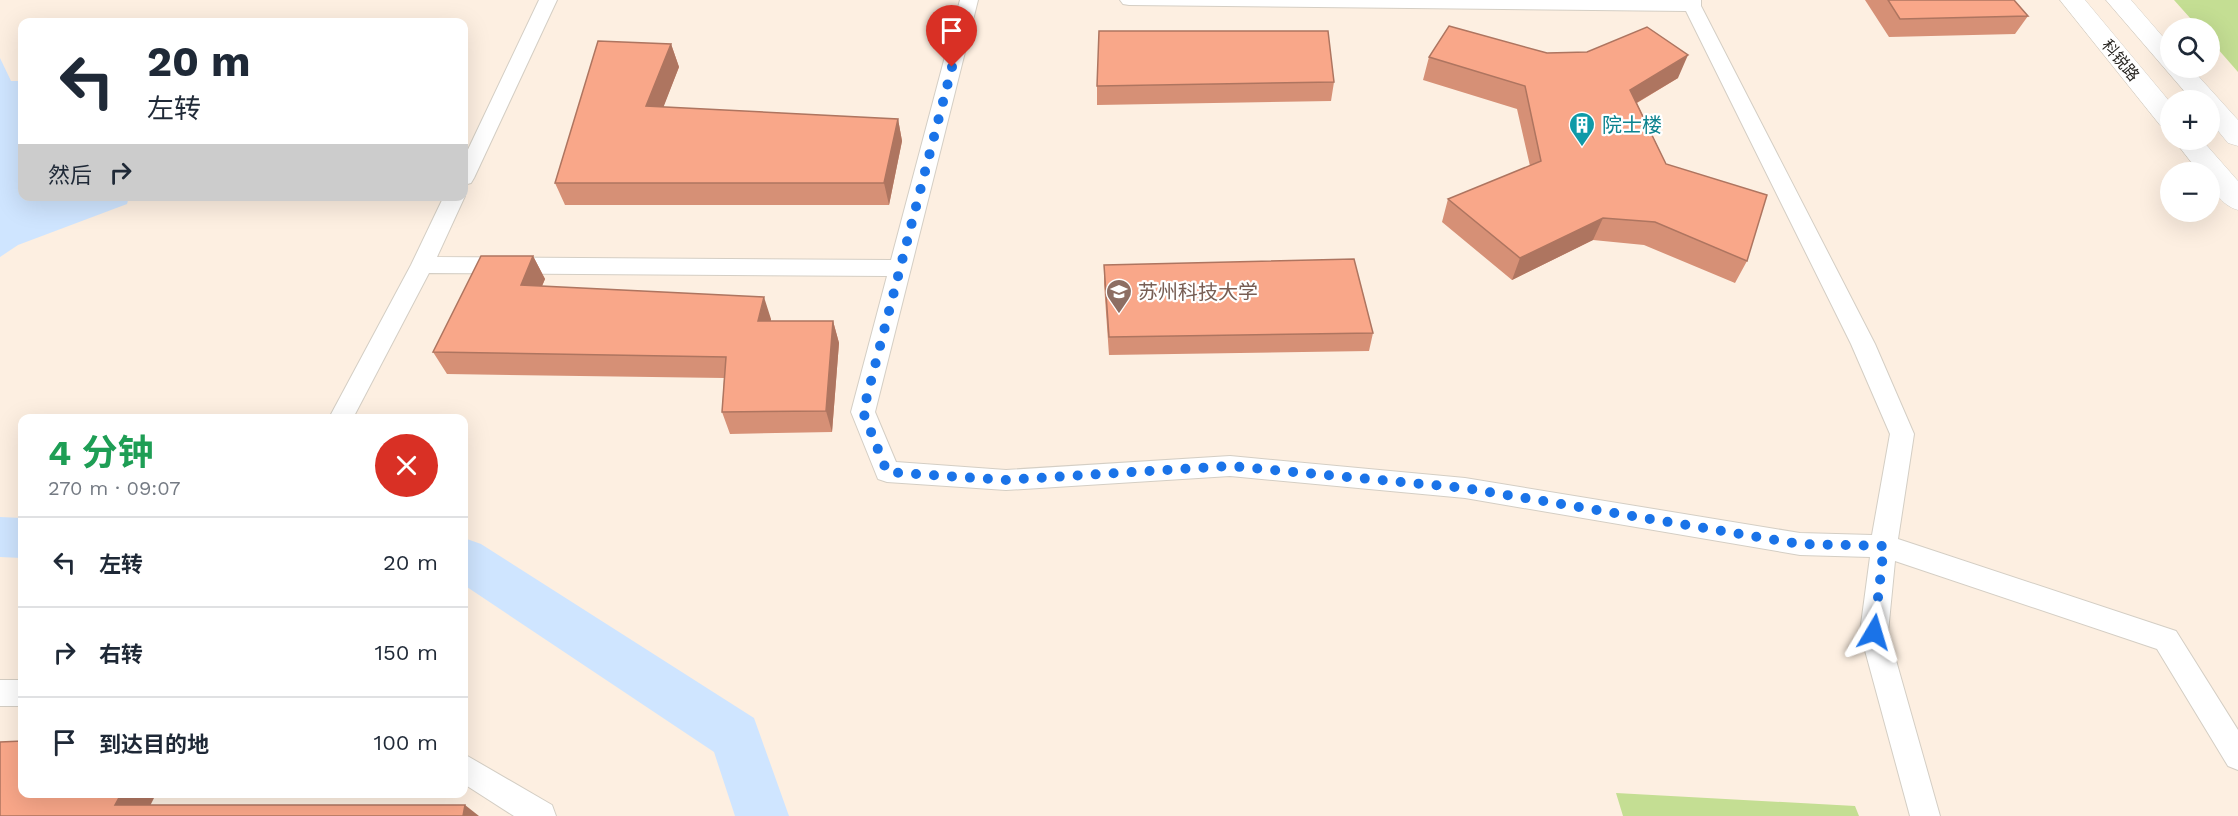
<!DOCTYPE html>
<html lang="zh">
<head>
<meta charset="utf-8">
<style>
  body { margin:0; font-family:"Work Sans","Noto Sans SC",sans-serif; background:#f2f2f3; color:#1f2937; height:100vh; display:flex; flex-direction:column; font-size:22px; white-space:nowrap }
  * { box-sizing:border-box; margin:0 }
  p { font-size:20px; color:#747a83 }
  .icon { flex:none; width:33px; height:33px; fill:none; stroke:currentColor; stroke-width:2; stroke-linecap:round; stroke-linejoin:round }
  .map { position:relative; flex:1; overflow:hidden }
  .details { position:absolute; left:18px; top:414px; width:450px; height:384px; display:flex; flex-direction:column; background:#fff; border-radius:12px; box-shadow:0 6px 24px #0002 }
  .details>* { flex:none }
  .guide { position:absolute; left:18px; top:18px; width:450px; height:183px; border-radius:12px; box-shadow:0 6px 24px #0002; background:#fff; color:#1f2937; overflow:hidden }
  .buttons { position:absolute; left:2160px; top:18px; display:grid; gap:12px }
  .buttons a { display:grid; place-items:center; width:60px; height:60px; border-radius:50%; background:#fff; box-shadow:0 6px 24px #0002; font-size:30px }
  .pin { position:absolute; display:grid; place-items:center; width:51px; height:51px; color:#fff; margin:-62px -26px; border-radius:50% 50% 50% 0; rotate:-45deg; box-shadow:0 0 6px #0007 }
  .pin .icon { rotate:45deg }
  .me { position:absolute; width:66px; margin:-33px; rotate:7deg; stroke-linejoin:round; filter:drop-shadow(0 0 4px #0008) }
  .turn { display:flex; align-items:center; gap:21px; height:126px; padding:0 30px; font-size:27px }
  .turn .icon { width:78px; height:78px; stroke-width:2.5 }
  .turn b { display:block; font-size:42px; line-height:51px }
  .then { display:flex; align-items:center; height:57px; padding:0 30px; background:#0003; gap:12px; font-size:22px }
  .round { display:grid; place-items:center; flex:none; width:63px; height:63px; border-radius:32px; background:#f2f2f3 }
  .overview { display:flex; align-items:center; justify-content:space-between; height:102px; padding:0 30px }
  h1 { font-size:36px; font-weight:700; line-height:45px; color:#1e9e55 }
  ul { padding:0; list-style:none }
  li { display:flex; align-items:center; gap:18px; height:90px; padding:0 30px; border-top:2px solid #e0e1e3 }
  li div { flex:1 }
  li b { display:block; font-size:22px }
  li em { font-style:normal }
  .map>svg:first-child { display:block }
  .education { fill:#fdefe1; fill-rule:evenodd }
  .green { fill:#c4de93 }
  .water { fill:#cfe5ff }
  .lines { fill:none; stroke-linecap:round; stroke-linejoin:round }
  .canal { fill:#cfe5ff; fill-rule:evenodd }
  .service-casing { stroke:#d4cec4; stroke-width:2 }
  .tertiary-casing { stroke:#d4cec4; stroke-width:1 }
  .service { fill:#fff; fill-rule:evenodd }
  .tertiary { fill:#fff; fill-rule:evenodd }
  .wall { fill:#d69076 }
  .shaded-wall { fill:#ae7560 }
  .building { fill:#f9a789; stroke:#ae7560; stroke-width:1.5 }
  .route { stroke:#1a73e8; stroke-width:10; stroke-dasharray:0 18 }
  .labels { text-anchor:middle; stroke-width:4.5; stroke-linejoin:round; paint-order:stroke }
  .far-street-label { font-size:16px; fill:#272420; stroke:#fff }
  .culture-label { font-size:20px; fill:#0d838f; stroke:#fff; text-anchor:start }
  .education-label { font-size:20px; fill:#785e54; stroke:#fff; text-anchor:start }
</style>
</head>
<body>
<div class="map">
<svg width="2238" height="816" viewBox="0 0 2238 816">
  <rect width="100%" height="100%" fill="#fffbf5"/>
  <!-- education -->
  <path class="education" d="M0,0H2238V816H0ZM22,22H464V196H22ZM2170,28H2210V68H2170ZM2170,100H2210V140H2170ZM2170,172H2210V212H2170ZM22,418H464V794H22Z"/>
  <!-- green -->
  <path class="green" d="M2174,0H2238V72L2210,40V28H2199Z
    M1616,793L1855,806L1859,816H1623Z"/>
  <!-- water -->
  <path class="water" d="M0,58L11,81H22V196L129,197L127,204L18,245L0,257Z"/>
  <g class="lines">
    <!-- canal -->
    <path class="canal" d="M0,517L22,518V558L0,557Z
      M464,538L481,544L754,718L789,816H735L714,752L464,585Z"/>
    <defs>
      <path id="service" d="M539,0H557L474,178L471,183L464,185V158Z
        M960,0H978L875,412L896,462L1006,470L1230,456L1465,478L1800,533L1872,535L1890,434L1851,344L1686,11L1129,5L1123,4L1120,0H1701V6L1875,344L1914,434L1898,539L2176,631L2238,730V770L2228,766L2157,649L1895,561L1888,632L1940,816H1910L1860,632L1870,557L1800,555L1465,498L1230,476L1006,490L887,482L878,479L851,412L887,276L429,273L353,418H329L411,265L444,196H464V193L465,196L437,257L891,260Z
        M0,680H22V706H0Z
        M464,754L552,805L556,816H514L464,784Z"/>
      <path id="tertiary" d="M2060,0H2085L2170,102V128L2160,125Z
        M2106,0H2131L2170,45V68H2191L2238,120V146L2228,143L2210,121V100H2192Z
        M2174,140H2202L2238,181V210C2221,205 2210,189 2210,172H2199Z"/>
    </defs>
    <!-- service casing -->
    <use href="#service" class="service-casing"/>
    <!-- tertiary casing -->
    <use href="#tertiary" class="tertiary-casing"/>
    <!-- service -->
    <use href="#service" class="service"/>
    <!-- tertiary -->
    <use href="#tertiary" class="tertiary"/>
  </g>
  <!-- wall -->
  <path class="wall" d="M1865,0H2014L2028,16L2015,34L1889,37Z
    M671,44L679,67L663,107L898,119L902,141L889,205H565L555,183Z
    M1547,53L1678,78L1637,103L1666,164L1747,261L1735,283L1644,245L1593,240L1512,280L1442,222L1448,199L1530,166L1517,109L1423,80L1429,57Z
    M1334,82L1331,101L1097,105V86Z
    M533,256L545,279L542,286L771,319V321H833L839,343L832,432L730,434L722,412L724,378L447,374L433,352Z
    M1104,265L1373,333L1369,351L1109,355L1104,284Z"/>
  <!-- shaded-wall -->
  <path class="shaded-wall" d="M671,44L679,67L655,129L646,106Z
    M1688,55L1678,78L1621,112L1630,90Z
    M898,119L902,141L889,205L884,183Z
    M1603,218L1593,240L1512,280L1520,258Z
    M533,256L545,279L533,307L521,285Z
    M764,297L771,319L765,343L758,321Z
    M833,321L839,343L832,432L826,411Z
    M121,794H156L145,816L115,805Z
    M465,805L479,816H463Z"/>
  <!-- building -->
  <path class="building" d="M1888,0H2014L2028,16L1900,19Z
    M1449,26L1547,53L1587,52L1647,27L1688,55L1630,90L1666,164L1767,195L1747,261L1655,222L1603,218L1520,258L1448,199L1541,161L1525,86L1429,57Z
    M1099,31H1328L1334,82L1097,86Z
    M598,41L671,44L646,106L898,119L884,183H555Z
    M481,256H533L521,285L764,297L758,321H833L826,411L722,412L726,357L433,352Z
    M1354,259L1373,333L1109,337L1104,265Z
    M22,741V794H121L115,805H465L463,816H0V742Z"/>
  <g class="lines">
    <!-- route -->
    <path class="route" d="M952,67L863,412L887,472L1005,480L1230,466L1465,488L1800,544L1884,546L1874,632"/>
  </g>
  <!-- icons -->
  <defs>
    <symbol id="building-pin" viewBox="-11 -11 22 30"><path d="M0 17L-7.5 6A9.5 9.5 0 1 1 7.5 6Z" fill="#0f9aa8" stroke="#fff"/><path d="M-4-6H4V6H1V3H-1V6H-4ZM-2.5-4.3h1.7v1.8h-1.7ZM.8-4.3h1.7v1.8H.8ZM-2.5-1h1.7V.8h-1.7ZM.8-1h1.7V.8H.8Z" fill="#fff"/></symbol>
    <symbol id="university-pin" viewBox="-11 -11 22 30"><path d="M0 17L-7.5 6A9.5 9.5 0 1 1 7.5 6Z" fill="#8d6e63" stroke="#fff"/><path d="M0-5L7-2L0 1L-7-2ZM-4 1L0 2.5L4 1V4Q0 6-4 4Z" fill="#fff"/></symbol>
  </defs>
  <g fill-rule="evenodd">
    <use href="#building-pin" x="1567" y="110" width="30" height="40"/>
    <use href="#university-pin" x="1104" y="277" width="30" height="40"/>
  </g>
  <g class="labels">
    <!-- far-street labels -->
    <g class="far-street-label">
      <text transform="translate(2121 60) rotate(50)" y="6">科锐路</text>
    </g>
    <!-- culture labels -->
    <g class="culture-label">
      <text x="1602" y="132">院士楼</text>
    </g>
    <!-- education labels -->
    <g class="education-label">
      <text x="1138" y="299">苏州科技大学</text>
    </g>
  </g>
</svg>
<div class="buttons">
<a><svg class="icon" aria-label="search" viewBox="0 0 24 24"><circle cx="10" cy="10" r="6"/><path d="M15 15l6 6"/></svg></a>
<a>+</a>
<a>−</a>
</div>
<div class="pin" style="left:952px;top:67px;background:#d93025"><svg class="icon" aria-label="arrive" viewBox="0 0 24 24"><path d="M6 21V4h12l-3 4 3 4H6"/></svg></div>
<svg class="me" style="left:1874px;top:632px" viewBox="-20 -20 40 40"><path d="M0-17L14 15 0 8-14 15z" fill="#1a73e8" stroke="#fff" stroke-width="4"/></svg>
<div class="guide">
<div class="turn"><svg class="icon" aria-label="left" viewBox="0 0 24 24"><path d="M17 20v-9H6M10 6l-5 5 5 5"/></svg><div><b>20 m</b>左转</div></div>
<div class="then">然后<svg class="icon" aria-label="right" viewBox="0 0 24 24"><path d="M7 20v-9h11M14 6l5 5-5 5"/></svg></div>
</div>
<section class="details">
<div class="overview"><div><h1>4 分钟</h1><p>270 m · 09:07</p></div><a class="round" style="background:#d93025;color:#fff"><svg class="icon" aria-label="close" viewBox="0 0 24 24"><path d="M6 6l12 12M18 6L6 18"/></svg></a></div>
<ul>
<li><svg class="icon" aria-label="left" viewBox="0 0 24 24"><path d="M17 20v-9H6M10 6l-5 5 5 5"/></svg><div><b>左转</b></div><em>20 m</em></li>
<li><svg class="icon" aria-label="right" viewBox="0 0 24 24"><path d="M7 20v-9h11M14 6l5 5-5 5"/></svg><div><b>右转</b></div><em>150 m</em></li>
<li><svg class="icon" aria-label="arrive" viewBox="0 0 24 24"><path d="M6 21V4h12l-3 4 3 4H6"/></svg><div><b>到达目的地</b></div><em>100 m</em></li>
</ul>
</section>
</div>
</body>
</html>
